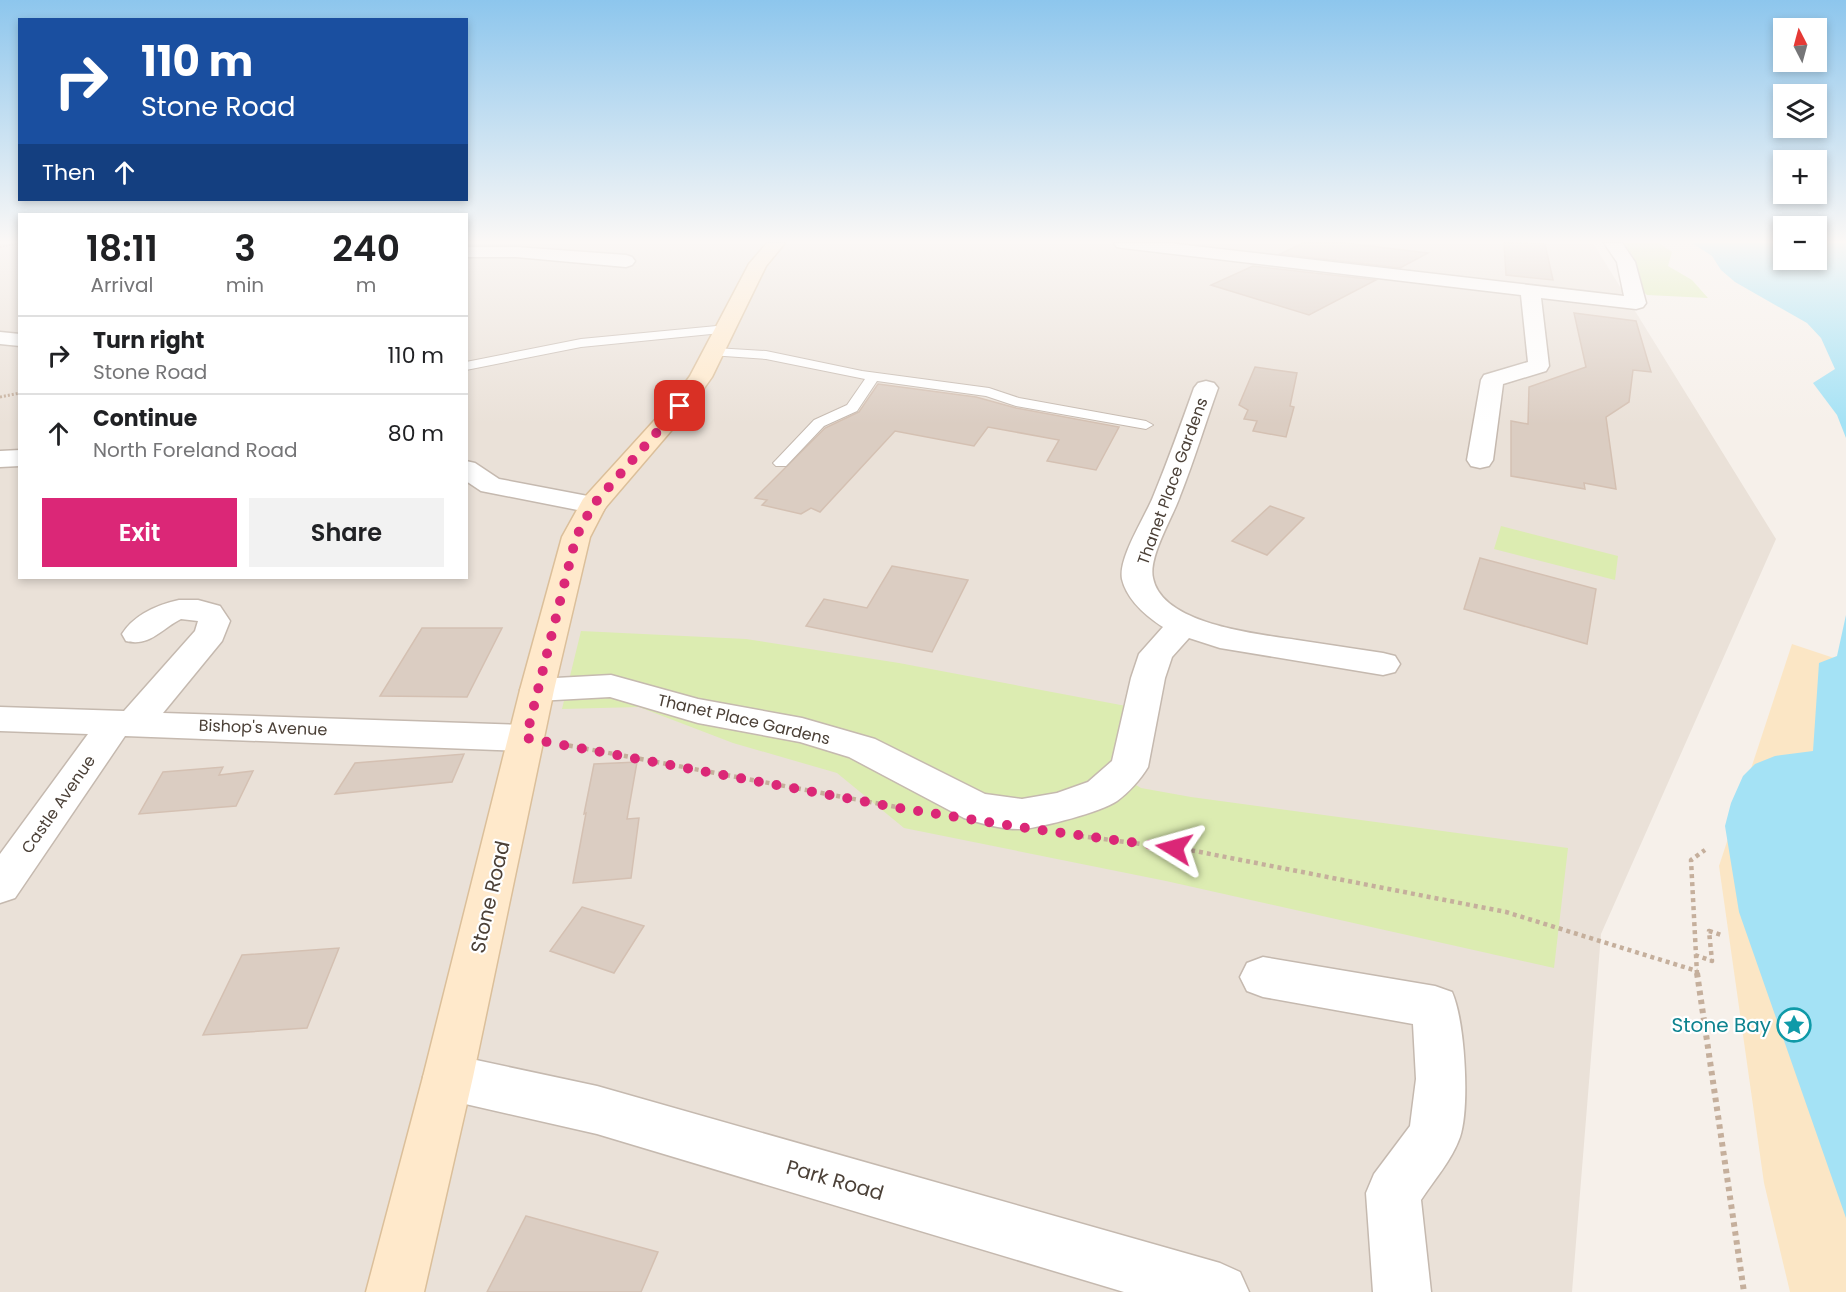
<!DOCTYPE html>
<html lang="en">
<head>
<meta charset="utf-8">
<style>
  body { margin:0; font-family:Poppins,sans-serif; background:#f2f2f2; color:#202124; height:100vh; display:flex; flex-direction:column; font-size:22px; white-space:nowrap }
  * { box-sizing:border-box; margin:0 }
  p { font-size:20px; color:#757577 }
  .icon { flex:none; width:33px; height:33px; fill:none; stroke:currentColor; stroke-width:2; stroke-linecap:round; stroke-linejoin:round }
  .map { position:relative; flex:1; overflow:hidden }
  .panel { position:absolute; left:18px; top:213px; width:450px; height:366px; display:flex; flex-direction:column; background:#fff; border-radius:0px; box-shadow:0 3px 9px #0003 }
  .panel>* { flex:none }
  .guide { position:absolute; left:18px; top:18px; width:450px; height:183px; border-radius:0px; box-shadow:0 3px 9px #0003; background:#1a4fa0; color:#fff; overflow:hidden }
  .needle { width:39px; rotate:354deg }
  .fabs { position:absolute; left:1773px; top:18px; display:grid; gap:12px }
  .fabs a { display:grid; place-items:center; width:54px; height:54px; border-radius:0px; background:#fff; box-shadow:0 3px 9px #0003; font-size:30px }
  .pin { position:absolute; display:grid; place-items:center; width:51px; height:51px; color:#fff; margin:-26px; border-radius:12px; box-shadow:0 3px 9px #0006 }
  .me { position:absolute; width:66px; margin:-33px; rotate:278deg; stroke-linejoin:round; filter:drop-shadow(0 0 4px #0008) }
  .turn { display:flex; align-items:center; gap:21px; height:126px; padding:0 24px; font-size:27px }
  .turn .icon { width:78px; height:78px; stroke-width:2.5 }
  .turn b { display:block; font-size:42px; line-height:51px }
  .then { display:flex; align-items:center; height:57px; padding:0 24px; background:#0003; gap:12px; font-size:22px }
  .eta { display:flex; justify-content:space-evenly; align-items:center; height:102px; text-align:center }
  .eta b { font-size:36px; font-weight:600; line-height:42px }
  .cta { display:flex; gap:12px; margin-top:auto; padding:12px 24px }
  .cta a { flex:1; height:69px; border-radius:0px; background:#db2777; color:#fff; font-size:24px; font-weight:600; line-height:69px; text-align:center }
  .cta a+a { background:#f2f2f2; color:#202124 }
  ul { padding:0; list-style:none }
  li { display:flex; align-items:center; gap:18px; height:78px; padding:0 24px; border-top:2px solid #e0e0e0 }
  li div { flex:1 }
  li b { display:block; font-size:22px }
  li em { font-style:normal }
  .map>svg:first-child { display:block }
  .residential { fill:#eae1d8 }
  .green { fill:#dcecb1 }
  .sand { fill:#fbe6c5 }
  .water { fill:#a4e2f5 }
  .building { fill:#dbcdc2; stroke:#d4c0b2; stroke-width:1.5 }
  .lines { fill:none; stroke-linecap:round; stroke-linejoin:round }
  .service-casing { stroke:#c5b9af; stroke-width:2 }
  .minor-casing { stroke:#c5b9af; stroke-width:3 }
  .tertiary-casing { stroke:#c5b9af; stroke-width:3 }
  .secondary-casing { stroke:#dbbf9a; stroke-width:3 }
  .path-far3 { stroke:#c5af9c; stroke-width:2; stroke-dasharray:1.5 1.5; stroke-linecap:butt }
  .path-far2 { stroke:#c5af9c; stroke-width:3; stroke-dasharray:2 2; stroke-linecap:butt }
  .path-far1 { stroke:#c5af9c; stroke-width:4.5; stroke-dasharray:4 4; stroke-linecap:butt }
  .path { stroke:#c5af9c; stroke-width:6; stroke-dasharray:4.5 4.5; stroke-linecap:butt }
  .service { fill:#fff; fill-rule:evenodd }
  .minor { fill:#fff; fill-rule:evenodd }
  .tertiary { fill:#fff; fill-rule:evenodd }
  .secondary { fill:#ffe9cb; fill-rule:evenodd }
  .route { stroke:#db2777; stroke-width:10; stroke-dasharray:0 18 }
  .labels { text-anchor:middle; stroke-width:4.5; stroke-linejoin:round; paint-order:stroke }
  .street-label { font-size:16px; fill:#4b4037; stroke:#fff }
  .near-street-label { font-size:20px; fill:#4b4037; stroke:#fff }
  .near-culture-label { font-size:20px; fill:#0d838f; stroke:#fff; text-anchor:end }
</style>
</head>
<body>
<div class="map">
<svg width="1846" height="1292" viewBox="0 0 1846 1292">
  <rect width="100%" height="100%" fill="#f6f0ea"/>
  <!-- residential -->
  <path class="residential" d="M0,243H19L20,578H466L467,243H1593L1776,539L1601,934L1572,1292H0Z"/>
  <!-- green -->
  <path class="green" d="M1621,243H1659L1672,252L1668,266L1692,280L1708,298L1647,295L1640,289C1642,273 1631,254 1621,243Z
    M1501,526L1618,556L1615,580L1494,549Z
    M581,631L746,639L899,663L1142,709L1113,771L1141,788L1191,797L1568,848L1554,968L1166,881L904,828L837,773L733,743L639,707L562,709Z"/>
  <!-- sand -->
  <path class="sand" d="M1792,644L1846,662V1292H1790L1764,1183L1719,866Z"/>
  <!-- water -->
  <path class="water" d="M1692,243H1783L1784,260H1816L1817,243H1846V438L1837,415L1813,383L1835,369L1821,338L1807,323L1735,282L1721,270L1712,256Z
    M1846,615V1218L1739,912L1725,826L1731,803L1743,776L1755,764L1775,756L1813,751L1819,663L1837,656Z"/>
  <!-- building -->
  <path class="building" d="M1303,243H1345L1428,253L1400,268L1280,254Z
    M1504,243L1545,244L1553,280L1506,275Z
    M1253,266L1376,280L1309,315L1211,285Z
    M1574,313L1636,321L1651,372L1633,370L1629,402L1606,417L1616,489L1584,483L1585,489L1511,476V421L1528,424L1529,387L1586,367Z
    M1255,367L1297,373L1290,406L1294,407L1286,437L1253,431L1257,421L1244,419L1248,410L1239,405Z
    M878,384L976,397L1016,408L1119,427L1096,470L1047,461L1059,440L988,427L974,446L895,431L820,512L811,508L801,514L762,505L767,500L755,498L825,428L859,412Z
    M1270,506L1304,518L1267,555L1232,541Z
    M1480,558L1596,589L1587,644L1464,609Z
    M892,566L968,580L932,652L806,626L824,599L867,608Z
    M422,628H502L467,697L380,696Z
    M464,754L452,782L335,794L355,763Z
    M637,762L627,819L639,818L631,878L573,883L586,813L584,814L594,764Z
    M223,767L219,775L253,771L236,806L139,814L163,772Z
    M582,907L644,926L614,973L550,951Z
    M339,948L307,1028L203,1035L242,955Z
    M526,1216L658,1252L641,1292H487Z"/>
  <g class="lines">
    <defs>
      <path id="service" d="M727,325L731,326L733,329L731,332L581,347L466,370V362L581,339Z
        M715,348L766,351L862,371L989,388L1019,398L1146,421L1153,425L1146,429L1016,406L986,396L877,381L857,411L824,426L786,466H776L773,463L776,460L814,420L847,405L865,379L766,359L710,355L709,352Z"/>
      <path id="minor" d="M1114,243H1168L1624,296L1617,262L1604,243H1622L1635,262L1646,303L1643,307L1636,309L1541,298L1549,366L1546,371L1503,384L1493,460L1489,466L1480,468L1471,466L1467,460L1481,380L1484,375L1528,362L1521,295L1123,248L1117,247Z
        M466,247H516L626,255L632,257L635,261L632,265L626,267L516,257H466Z
        M0,332L20,334V346L0,344Z
        M1206,381L1214,383L1218,388C1205,424 1194,461 1180,496C1173,517 1148,557 1153,578C1162,625 1259,634 1297,640C1326,644 1354,649 1383,653L1395,656L1400,664L1395,672L1383,675L1220,648L1189,638L1172,657L1165,678L1148,767C1141,779 1128,793 1117,801C1101,812 1043,827 1023,829C1005,830 982,824 964,818L849,757L800,742L698,723L610,697L537,701L525,698L520,690L525,682L537,679L611,675L698,699L802,718L875,739L985,794L1022,799L1057,793L1088,782L1112,761L1131,678L1139,654L1163,627C1146,616 1127,600 1122,579C1118,558 1145,517 1153,497C1168,461 1181,424 1194,388L1198,383Z
        M179,600H198L220,606L230,621L222,641L163,713L526,725L539,729L544,738L539,747L526,751L125,736L15,898L0,903V854L88,734L0,731V707L124,711L195,631L198,621L181,619C161,629 150,647 126,641L122,634C135,614 157,605 179,600Z
        M1263,957L1435,986L1452,992C1465,1021 1470,1107 1460,1137C1452,1160 1434,1180 1421,1200L1431,1292H1373L1366,1193L1374,1174L1410,1126L1416,1079L1413,1024L1263,997L1247,991L1240,977L1247,963Z
        M448,1054L597,1086L1220,1263L1240,1272L1249,1292H1124L597,1134L448,1100L431,1093L423,1077L431,1061Z"/>
      <path id="tertiary" d="M20,450V466L0,467V451Z
        M466,461L475,463L499,479L593,497L603,499L607,505L603,511L593,513L481,491L466,481Z"/>
      <path id="secondary" d="M767,243H785L766,266L712,377L688,411L605,508L590,537L554,690L473,1077L424,1292H366L423,1077L520,690L562,537L583,499L672,401L690,376L749,264Z"/>
    </defs>
    <!-- service casing -->
    <use href="#service" class="service-casing"/>
    <!-- minor casing -->
    <use href="#minor" class="minor-casing"/>
    <!-- tertiary casing -->
    <use href="#tertiary" class="tertiary-casing"/>
    <!-- secondary casing -->
    <use href="#secondary" class="secondary-casing"/>
    <!-- path-far3 -->
    <path class="path-far3" d="M0,247L19,243"/>
    <!-- path-far2 -->
    <path class="path-far2" d="M0,397L20,393"/>
    <!-- path-far1 -->
    <path class="path-far1" d="M561,744L907,809
      M1080,836L1195,851L1506,912L1697,971
      M1695,955L1712,961L1709,931L1724,936
      M1697,974L1691,860L1705,850"/>
    <!-- path -->
    <path class="path" d="M1697,973L1744,1292"/>
    <!-- service -->
    <use href="#service" class="service"/>
    <!-- minor -->
    <use href="#minor" class="minor"/>
    <!-- tertiary -->
    <use href="#tertiary" class="tertiary"/>
    <!-- secondary -->
    <use href="#secondary" class="secondary"/>
  </g>
  <!-- sky -->
  <linearGradient id="sky" x2="0" y2="1"><stop stop-color="#8dc6ed"/><stop offset="0.57" stop-color="#fbf8f6"/><stop offset="1" stop-color="#fbf8f6" stop-opacity="0"/></linearGradient>
  <rect width="1846" height="424" fill="url(#sky)"/>
  <g class="lines">
    <!-- route -->
    <path class="route" d="M680,406L593,505L576,537L526,738L899,808L1026,828L1174,848"/>
  </g>
  <!-- icons -->
  <defs>
    <symbol id="sight-ring" viewBox="-11 -11 22 22"><circle r="9.5" fill="#fff" stroke="#0f9aa8" stroke-width="1.5"/><path d="M0-6L1.8-2.2L6-1.7L2.9 1.2L3.7 5.4L0 3.3L-3.7 5.4L-2.9 1.2L-6-1.7L-1.8-2.2Z" fill="#0f9aa8"/></symbol>
  </defs>
  <g fill-rule="evenodd">
    <use href="#sight-ring" x="1775" y="1006" width="38" height="38"/>
  </g>
  <g class="labels">
    <!-- street labels -->
    <g class="street-label">
      <text transform="translate(1172 481) rotate(-70)" y="6">Thanet Place Gardens</text>
      <text transform="translate(744 719) rotate(13)" y="6">Thanet Place Gardens</text>
      <text transform="translate(263 727) rotate(2)" y="6">Bishop's Avenue</text>
      <text transform="translate(58 804) rotate(-55)" y="6">Castle Avenue</text>
    </g>
    <!-- near-street labels -->
    <g class="near-street-label">
      <text transform="translate(490 897) rotate(-77)" y="7">Stone Road</text>
      <text transform="translate(835 1180) rotate(16)" y="7">Park Road</text>
    </g>
    <!-- near-culture labels -->
    <g class="near-culture-label">
      <text x="1771" y="1032">Stone Bay</text>
    </g>
  </g>
</svg>
<div class="fabs">
<a><svg class="needle" viewBox="-14 -14 28 28"><path d="M0-13l5 13h-10z" fill="#e53935"/><path d="M0 13l5-13h-10z" fill="#757577"/></svg></a>
<a><svg class="icon" aria-label="layers" viewBox="0 0 24 24"><path d="M12 4l9 5-9 5-9-5zM3 14l9 5 9-5"/></svg></a>
<a>+</a>
<a>−</a>
</div>
<div class="pin" style="left:680px;top:406px;background:#d93025"><svg class="icon" aria-label="arrive" viewBox="0 0 24 24"><path d="M6 21V4h12l-3 4 3 4H6"/></svg></div>
<svg class="me" style="left:1174px;top:848px" viewBox="-20 -20 40 40"><path d="M0-17L14 15 0 8-14 15z" fill="#db2777" stroke="#fff" stroke-width="4"/></svg>
<div class="guide">
<div class="turn"><svg class="icon" aria-label="right" viewBox="0 0 24 24"><path d="M7 20v-9h11M14 6l5 5-5 5"/></svg><div><b>110 m</b>Stone Road</div></div>
<div class="then">Then<svg class="icon" aria-label="ahead" viewBox="0 0 24 24"><path d="M12 20V5M6 11l6-6 6 6"/></svg></div>
</div>
<section class="panel">
<div class="eta">
<div><b>18:11</b><p>Arrival</p></div>
<div><b>3</b><p>min</p></div>
<div><b>240</b><p>m</p></div>
</div>
<ul>
<li><svg class="icon" aria-label="right" viewBox="0 0 24 24"><path d="M7 20v-9h11M14 6l5 5-5 5"/></svg><div><b>Turn right</b><p>Stone Road</p></div><em>110 m</em></li>
<li><svg class="icon" aria-label="ahead" viewBox="0 0 24 24"><path d="M12 20V5M6 11l6-6 6 6"/></svg><div><b>Continue</b><p>North Foreland Road</p></div><em>80 m</em></li>
</ul>
<div class="cta"><a>Exit</a><a>Share</a></div>
</section>
</div>
</body>
</html>
